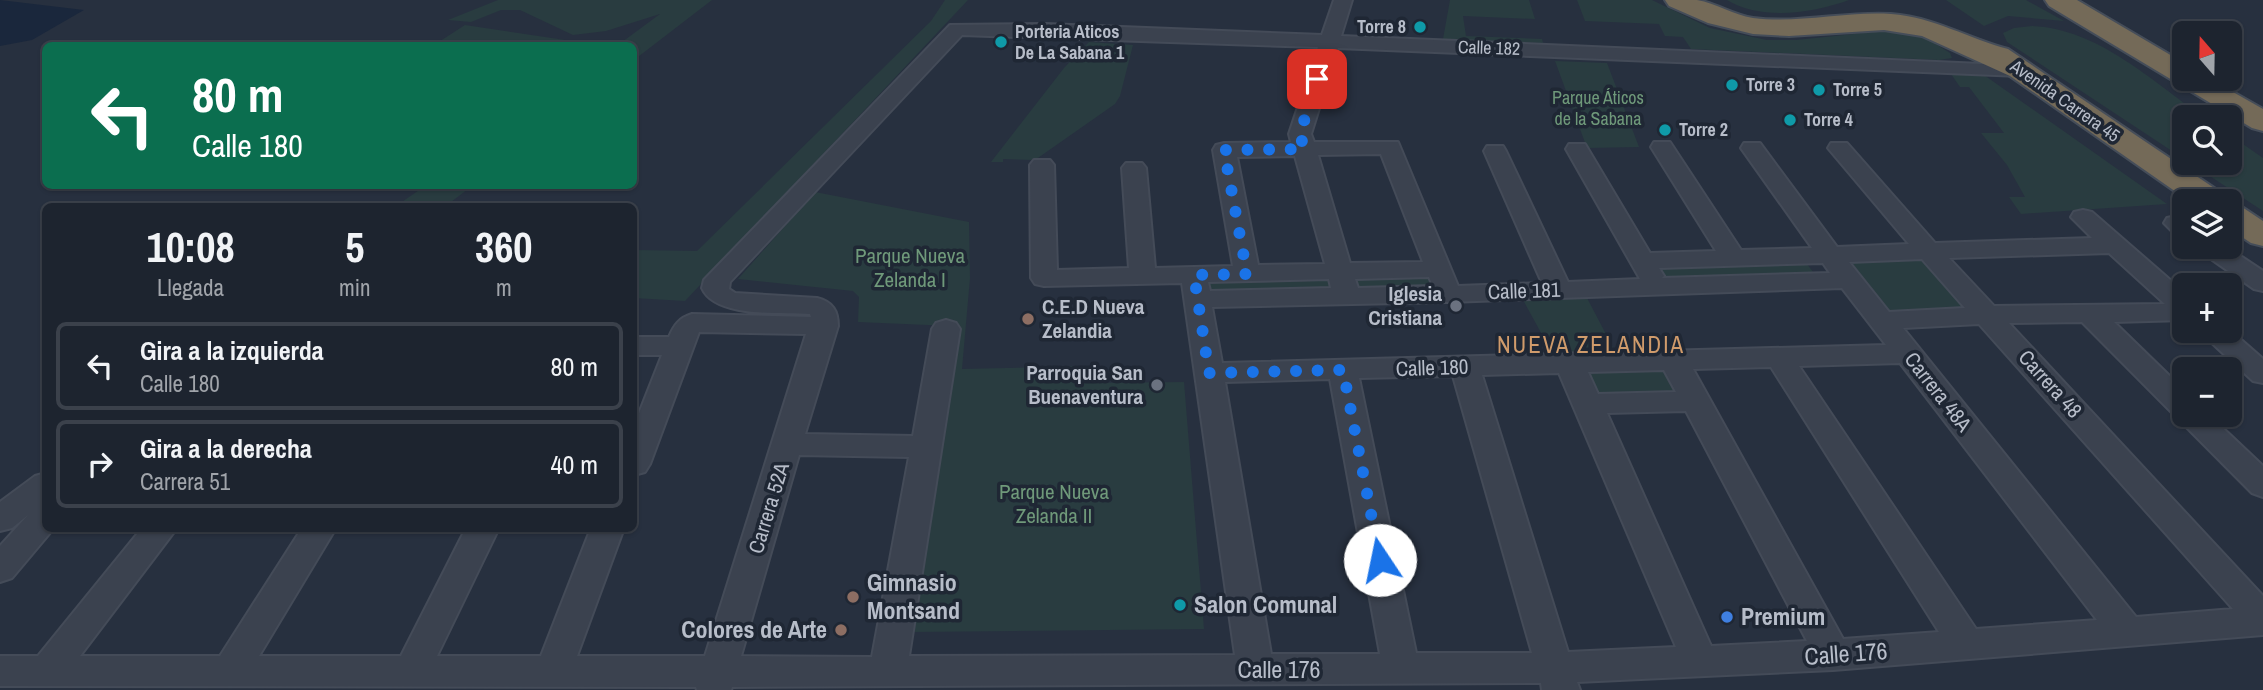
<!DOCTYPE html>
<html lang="es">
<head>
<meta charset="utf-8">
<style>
  body { margin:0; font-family:"Archivo Narrow",sans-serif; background:#252c37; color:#f1f3f6; height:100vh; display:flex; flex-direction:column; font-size:26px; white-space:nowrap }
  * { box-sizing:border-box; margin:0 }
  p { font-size:23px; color:#a0a4aa }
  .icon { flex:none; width:38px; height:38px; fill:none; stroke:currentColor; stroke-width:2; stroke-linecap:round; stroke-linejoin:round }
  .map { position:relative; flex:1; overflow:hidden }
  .panel { position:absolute; left:42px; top:203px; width:595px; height:329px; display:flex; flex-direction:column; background:#1d242f; border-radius:10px; box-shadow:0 2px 5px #0004,0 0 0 2px #3b414b }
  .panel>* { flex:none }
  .hud { position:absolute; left:42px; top:42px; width:595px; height:147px; border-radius:10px; box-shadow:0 2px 5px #0004,0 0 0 2px #3b414b; background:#0b6e4f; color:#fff; overflow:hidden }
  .needle { width:46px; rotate:340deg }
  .buttons { position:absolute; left:2172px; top:21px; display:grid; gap:14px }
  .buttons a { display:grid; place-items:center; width:70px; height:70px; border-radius:10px; background:#1d242f; box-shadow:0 2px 5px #0004,0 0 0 2px #3b414b; font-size:35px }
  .pin { position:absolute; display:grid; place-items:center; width:60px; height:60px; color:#fff; margin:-30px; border-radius:14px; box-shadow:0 4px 10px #0006 }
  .me { position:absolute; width:77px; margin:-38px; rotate:349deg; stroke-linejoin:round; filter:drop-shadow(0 0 5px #0008) }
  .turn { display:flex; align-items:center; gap:24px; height:147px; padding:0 35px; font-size:32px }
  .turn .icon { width:91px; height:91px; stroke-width:2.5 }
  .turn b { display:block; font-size:49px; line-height:60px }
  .eta { display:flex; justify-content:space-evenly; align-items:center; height:119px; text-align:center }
  .eta b { font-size:42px; font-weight:700; line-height:49px }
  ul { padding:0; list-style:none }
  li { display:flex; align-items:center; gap:21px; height:88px; margin:0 14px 10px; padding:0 21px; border:4px solid #3b414b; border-radius:10px }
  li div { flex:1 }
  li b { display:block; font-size:26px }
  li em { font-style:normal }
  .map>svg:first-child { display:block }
  .green { fill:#293c40 }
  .water { fill:#1a273c }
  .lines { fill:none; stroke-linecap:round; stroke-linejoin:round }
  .minor-casing { stroke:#444b58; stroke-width:4 }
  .highway-casing { stroke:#454d59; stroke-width:4 }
  .minor { fill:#3b424f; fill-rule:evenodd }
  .highway { fill:#746a58; fill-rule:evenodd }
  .route { stroke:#1a73e8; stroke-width:12; stroke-dasharray:0 21.6 }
  .culture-dot { fill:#0f9aa8; stroke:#1f2734; stroke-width:2.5 }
  .worship-dot { fill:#6b7280; stroke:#1f2734; stroke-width:2.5 }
  .education-dot { fill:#8d6e63; stroke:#1f2734; stroke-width:2.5 }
  .shop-dot { fill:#3f7fe0; stroke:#1f2734; stroke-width:2.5 }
  .labels { text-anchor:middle; stroke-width:7; stroke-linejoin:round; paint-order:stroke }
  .far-poi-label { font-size:18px; font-weight:bold; fill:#b7bdc9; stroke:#1f2734; text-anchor:start }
  .far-street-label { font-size:18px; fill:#b7bdc9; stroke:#1f2734 }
  .far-park-label { font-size:18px; fill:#6f997a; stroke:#1f2734 }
  .park-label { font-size:21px; fill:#6f997a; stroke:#1f2734 }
  .street-label { font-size:21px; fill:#b7bdc9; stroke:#1f2734 }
  .poi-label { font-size:21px; font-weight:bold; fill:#b7bdc9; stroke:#1f2734; text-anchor:end }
  .neighbourhood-label { font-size:23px; letter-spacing:2px; fill:#d09b6b; stroke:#1f2734 }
  .near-poi-label { font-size:24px; font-weight:bold; fill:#b7bdc9; stroke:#1f2734; text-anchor:start }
  .near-street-label { font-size:24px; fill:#b7bdc9; stroke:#1f2734 }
</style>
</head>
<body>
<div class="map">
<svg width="2263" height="690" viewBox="0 0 2263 690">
  <rect width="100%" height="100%" fill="#27303f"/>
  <!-- green -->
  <path class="green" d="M498,0H712L634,60V46L618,45L660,14L606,31L573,35L520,10H501L471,22L448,20Z
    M945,0H968L685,301L634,298V250L697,251L931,21Z
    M1450,0H1529L1535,19L1463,16L1466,36L1542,39L1543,43L1443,39Z
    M1577,0H1652L1710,28L1767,40H1796L1892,30L1920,34L1950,53L1952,58L1939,60L1691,49L1683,37L1665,36L1659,24L1585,21Z
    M1727,0H1849C1813,13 1762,21 1727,0Z
    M1946,0H2026L2064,21L2008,16L1984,26Z
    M465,25L565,40L557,46L434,45Z
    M2032,26C2099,29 2151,81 2204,117H2184V159L2007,42L2003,33L2014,28Z
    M1089,42L1133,45L1120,96L1115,104L1035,160L1003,159V162H991L1064,68Z
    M1555,61L1607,63L1639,147L1587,148Z
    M1951,74L1984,75L2167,204L2021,214L2009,197H2025L2007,165L1981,133H2004L1969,87H1960Z
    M2230,135L2263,158V211L2190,163H2230Z
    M425,186H472L447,205L448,206H396Z
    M815,192L969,222L970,278L962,369L1088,366V383L1184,382L1204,629L910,632L951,326L858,322L859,297L853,291L738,279Z
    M1928,256L1978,311L1887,314L1844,259Z
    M1804,260L1816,276L1667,282L1657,265Z
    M1334,274L1339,292L1201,295L1199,277Z
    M1430,274L1435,289L1357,291L1352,276Z
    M1586,296L1619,359L1557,362L1522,298Z
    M1666,364L1683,396L1590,398L1577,367Z"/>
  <!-- water -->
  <path class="water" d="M0,0L84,10L32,40L0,46Z"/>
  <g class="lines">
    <defs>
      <path id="minor" d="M1334,0H1352L1341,36L2027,66L2030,70L2027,74L2020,76L1338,48L1311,134L1314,142H1398L1458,286L1542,283L1484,151L1487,146H1503L1506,151L1568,282L1640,279L1566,149L1569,144H1585L1588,149L1650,253L1716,251L1651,147L1654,142H1670L1741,250L1812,248L1741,148L1744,143H1760L1837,247L1909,244L1828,148L1831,143H1847L1935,243L2092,238L2071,217L2074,212L2083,210L2092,212L2184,292V320L2114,322L2184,390V415H2209L2263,466V497L2252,493L2082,322L2009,323L2263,596V635L1833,670L1577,682L1580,690H1542L1541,683L732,687L731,690H697L696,687L0,686V656H38L142,528H177L80,656H220L302,528H336L259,656H401L466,528H499L437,656H541L591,528H624L577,656H705L806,334L699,332L650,464L645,472L634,475V426L662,355H634V337H669C674,325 679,318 692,314L811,317L810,314C781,312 715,318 702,288L704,280L950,25L1046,24L1322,35ZM962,35L1318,47L1289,134L1291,142L1224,143L1216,145L1213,150L1233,266L1155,268L1146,168L1142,163H1126L1122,168L1129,268L1057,270L1054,165L1050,160H1034L1030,165L1031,278L1035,284L1044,286L1182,283L1235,655L909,656L960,329L956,323L946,320L936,323L932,329L913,436L805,434L838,326C838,311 833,302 817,298L735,293L729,289L730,282ZM1381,154L1423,262L1350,263L1318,155ZM1295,156L1325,264L1258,265L1237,157ZM2109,253L2165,304L1994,306L1949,258ZM1922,259L1965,308L1889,312L1849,262ZM1823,263L1830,273L1662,278L1664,276L1659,268ZM1429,277L1433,286L1358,288L1355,279ZM1329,279L1331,288L1210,291L1208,282ZM1842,288L1886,345L1222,363L1212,307L1448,302ZM1979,324L2233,609L2136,617L1903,328ZM1900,363L2097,620L1976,629L1799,366ZM1771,367L1939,632L1843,639L1693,369ZM1664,370L1676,392L1598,394L1588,372ZM1559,373L1676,647L1568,652L1482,375ZM1453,376L1532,653H1416L1359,378ZM1330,379L1380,654H1271L1225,382ZM1686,411L1807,641L1711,646L1607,413ZM799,455L909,457L872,657L741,656Z
        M2176,216L2184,218V236L2175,234L2164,223L2167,218Z
        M2197,247H2227L2263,271V291L2254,289L2201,252Z
        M2230,330L2263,359V383L2253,381L2199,331Z
        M46,473V501L40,506L46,504V528H54L12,578L0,582V546L28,515L12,528L0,531V502L35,476Z"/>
      <path id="highway" d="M1665,0C1675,0 1687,0 1697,0C1716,3 1733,15 1753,18C1799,24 1845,11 1891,14C1934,17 1969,39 2008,49L2223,194L2228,201H2189L2010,76L1922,36L1884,30L1789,36L1753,34L1708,23L1669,6Z
        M2045,0H2077L2184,63V79H2210L2263,109V131L2252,128L2049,6Z
        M2230,204L2242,207L2263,221V246L2251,243L2230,229Z"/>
    </defs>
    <!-- minor casing -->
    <use href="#minor" class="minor-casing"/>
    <!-- highway casing -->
    <use href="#highway" class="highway-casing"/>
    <!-- minor -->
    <use href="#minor" class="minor"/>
    <!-- highway -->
    <use href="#highway" class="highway"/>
  </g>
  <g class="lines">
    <!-- route -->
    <path class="route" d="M1317,79L1300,134L1304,149L1224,150L1247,274L1194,275L1209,373L1343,370L1380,560"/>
  </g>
  <!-- markers -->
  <g class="culture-dot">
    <circle cx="1420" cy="27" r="7"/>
    <circle cx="1001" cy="42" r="7"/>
    <circle cx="1732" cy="85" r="7"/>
    <circle cx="1819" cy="90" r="7"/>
    <circle cx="1790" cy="120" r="7"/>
    <circle cx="1665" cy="130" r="7"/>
    <circle cx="1180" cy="605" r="7"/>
  </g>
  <g class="worship-dot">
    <circle cx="1456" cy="306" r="7"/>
    <circle cx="1157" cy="385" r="7"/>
  </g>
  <g class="education-dot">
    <circle cx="1028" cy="319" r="7"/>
    <circle cx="853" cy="597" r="7"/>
    <circle cx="841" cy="630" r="7"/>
  </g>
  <circle class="shop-dot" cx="1727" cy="617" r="7"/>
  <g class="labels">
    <!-- far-poi labels -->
    <g class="far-poi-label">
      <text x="1406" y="33" text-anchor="end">Torre 8</text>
      <text x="1015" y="38">Porteria Aticos<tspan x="1015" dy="21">De La Sabana 1</tspan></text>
      <text x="1746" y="91">Torre 3</text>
      <text x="1833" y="96">Torre 5</text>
      <text x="1804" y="126">Torre 4</text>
      <text x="1679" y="136">Torre 2</text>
    </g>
    <!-- far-street labels -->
    <g class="far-street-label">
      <text transform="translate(1489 48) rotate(2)" y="6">Calle 182</text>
      <text transform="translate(2065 101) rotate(35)" y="6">Avenida Carrera 45</text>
    </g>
    <!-- far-park labels -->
    <g class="far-park-label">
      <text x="1598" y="104">Parque Áticos<tspan x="1598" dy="21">de la Sabana</tspan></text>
    </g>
    <!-- park labels -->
    <g class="park-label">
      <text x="910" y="263">Parque Nueva<tspan x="910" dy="24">Zelanda I</tspan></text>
      <text x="1054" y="499">Parque Nueva<tspan x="1054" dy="24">Zelanda II</tspan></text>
    </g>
    <!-- street labels -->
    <g class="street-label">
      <text transform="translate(1524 291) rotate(-2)" y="7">Calle 181</text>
      <text transform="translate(1432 368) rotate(-2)" y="7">Calle 180</text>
      <text transform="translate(2050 384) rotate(48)" y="7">Carrera 48</text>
      <text transform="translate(1938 392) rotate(52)" y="7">Carrera 48A</text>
      <text transform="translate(769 508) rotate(-73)" y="7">Carrera 52A</text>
    </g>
    <!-- poi labels -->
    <g class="poi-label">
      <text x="1442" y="301">Iglesia<tspan x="1442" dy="24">Cristiana</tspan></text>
      <text x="1042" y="314" text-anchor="start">C.E.D Nueva<tspan x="1042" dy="24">Zelandia</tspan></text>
      <text x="1143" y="380">Parroquia San<tspan x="1143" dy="24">Buenaventura</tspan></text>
    </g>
    <!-- neighbourhood labels -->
    <g class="neighbourhood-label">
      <text x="1591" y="353">NUEVA ZELANDIA</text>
    </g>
    <!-- near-poi labels -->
    <g class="near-poi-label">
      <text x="867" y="591">Gimnasio<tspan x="867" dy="28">Montsand</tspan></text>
      <text x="1194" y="613">Salon Comunal</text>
      <text x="1741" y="625">Premium</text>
      <text x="827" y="638" text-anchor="end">Colores de Arte</text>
    </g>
    <!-- near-street labels -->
    <g class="near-street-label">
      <text transform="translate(1846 654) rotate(-4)" y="8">Calle 176</text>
      <text x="1279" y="678">Calle 176</text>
    </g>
  </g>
</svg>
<div class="buttons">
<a><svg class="needle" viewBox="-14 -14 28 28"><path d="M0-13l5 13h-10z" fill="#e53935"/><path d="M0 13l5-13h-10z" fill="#a0a4aa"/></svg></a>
<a><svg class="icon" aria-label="search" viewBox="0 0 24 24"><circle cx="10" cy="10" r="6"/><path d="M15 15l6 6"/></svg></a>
<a><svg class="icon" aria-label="layers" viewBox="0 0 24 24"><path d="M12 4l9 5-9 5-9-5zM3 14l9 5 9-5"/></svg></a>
<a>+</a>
<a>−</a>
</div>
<div class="pin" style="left:1317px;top:79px;background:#d93025"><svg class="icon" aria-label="arrive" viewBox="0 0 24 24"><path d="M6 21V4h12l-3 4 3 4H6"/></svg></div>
<svg class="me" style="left:1380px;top:560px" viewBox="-20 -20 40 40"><circle r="19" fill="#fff"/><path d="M0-13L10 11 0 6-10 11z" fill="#1a73e8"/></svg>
<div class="hud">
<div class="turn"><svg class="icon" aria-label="left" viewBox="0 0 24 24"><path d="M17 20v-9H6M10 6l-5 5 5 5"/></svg><div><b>80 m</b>Calle 180</div></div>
</div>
<section class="panel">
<div class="eta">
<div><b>10:08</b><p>Llegada</p></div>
<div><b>5</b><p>min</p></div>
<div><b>360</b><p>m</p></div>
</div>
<ul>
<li><svg class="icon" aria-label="left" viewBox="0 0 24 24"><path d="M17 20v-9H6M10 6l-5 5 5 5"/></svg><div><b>Gira a la izquierda</b><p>Calle 180</p></div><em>80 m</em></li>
<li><svg class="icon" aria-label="right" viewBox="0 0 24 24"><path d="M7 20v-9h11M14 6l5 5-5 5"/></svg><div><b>Gira a la derecha</b><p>Carrera 51</p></div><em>40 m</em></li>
</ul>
</section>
</div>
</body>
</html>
